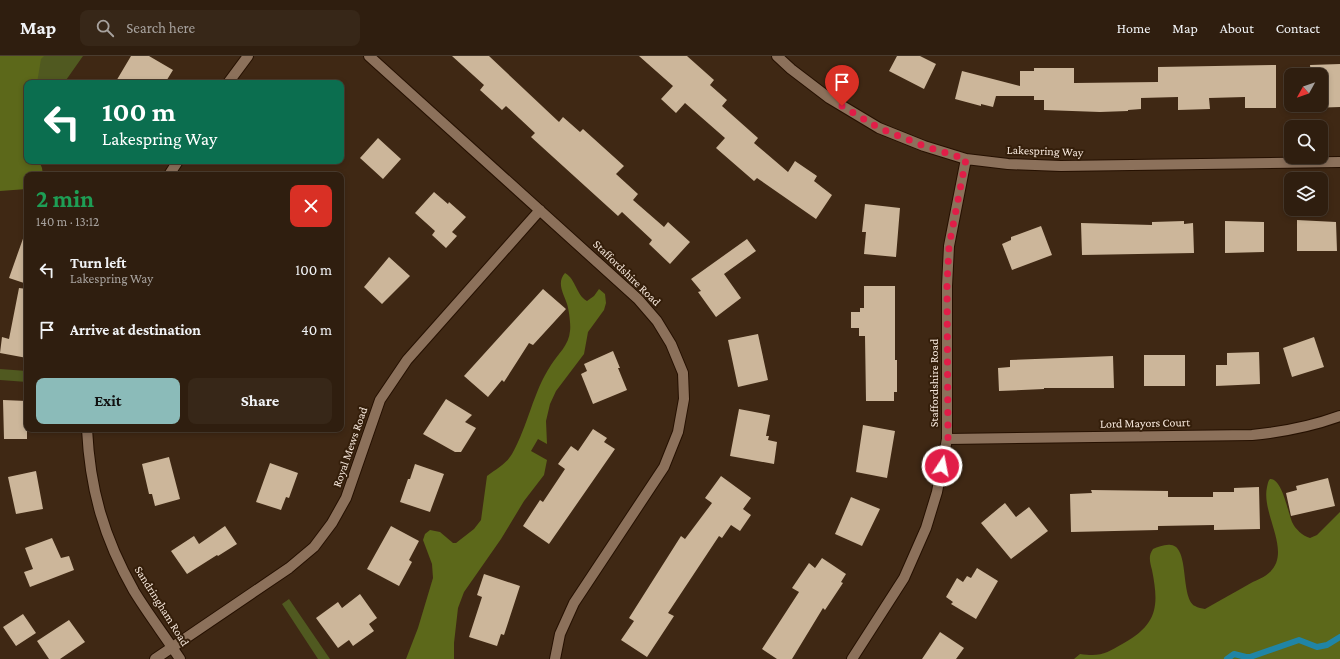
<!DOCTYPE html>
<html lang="en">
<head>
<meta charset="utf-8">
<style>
  body { margin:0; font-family:"Crimson Pro",serif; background:#372718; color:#f1f3f6; height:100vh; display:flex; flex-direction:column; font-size:15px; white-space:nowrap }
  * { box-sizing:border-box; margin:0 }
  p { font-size:13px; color:#a7a29e }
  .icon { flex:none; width:22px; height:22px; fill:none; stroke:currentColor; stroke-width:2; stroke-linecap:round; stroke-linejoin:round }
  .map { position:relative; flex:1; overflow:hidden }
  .sheet { position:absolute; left:24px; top:116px; width:320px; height:260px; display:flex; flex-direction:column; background:#2f1e0f; border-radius:8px; box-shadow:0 2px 6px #0003,0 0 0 1px #4a3c2f }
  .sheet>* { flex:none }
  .top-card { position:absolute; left:24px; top:24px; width:320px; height:84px; border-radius:8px; box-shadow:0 2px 6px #0003,0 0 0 1px #4a3c2f; background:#0b6e4f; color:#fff; overflow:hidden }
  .needle { width:26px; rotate:230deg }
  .controls { position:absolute; left:1284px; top:12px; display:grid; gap:8px }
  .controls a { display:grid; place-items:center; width:44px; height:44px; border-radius:8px; background:#2f1e0f; box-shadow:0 2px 6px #0003,0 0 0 1px #4a3c2f; font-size:20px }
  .pin { position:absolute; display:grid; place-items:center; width:34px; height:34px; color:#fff; margin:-41px -17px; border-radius:50% 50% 50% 0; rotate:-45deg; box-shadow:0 0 4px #0007 }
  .pin .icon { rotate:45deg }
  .me { position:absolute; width:44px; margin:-22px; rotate:11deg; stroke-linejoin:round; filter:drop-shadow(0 0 3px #0008) }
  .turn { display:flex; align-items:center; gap:14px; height:84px; padding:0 12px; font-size:18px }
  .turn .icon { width:52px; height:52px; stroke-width:2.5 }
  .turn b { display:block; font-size:28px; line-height:34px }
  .round { display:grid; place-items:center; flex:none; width:42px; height:42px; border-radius:8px; background:#372718 }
  .overview { display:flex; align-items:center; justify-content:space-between; height:68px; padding:0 12px }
  h1 { font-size:24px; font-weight:700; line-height:30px; color:#1e9e55 }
  .cta { display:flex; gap:8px; margin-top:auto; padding:8px 12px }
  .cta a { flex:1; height:46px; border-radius:8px; background:#8bbbb9; color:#111; font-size:16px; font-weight:700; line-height:46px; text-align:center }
  .cta a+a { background:#372718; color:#f1f3f6 }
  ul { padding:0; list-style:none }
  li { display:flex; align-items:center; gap:12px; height:60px; padding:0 12px }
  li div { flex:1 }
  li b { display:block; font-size:15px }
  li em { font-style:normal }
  header { display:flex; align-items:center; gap:24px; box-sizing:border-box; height:56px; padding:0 20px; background:#2f1e0f; border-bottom:1px solid #4a3c2f }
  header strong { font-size:19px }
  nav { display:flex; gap:22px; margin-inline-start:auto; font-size:14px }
  .search { width:280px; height:36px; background:#372718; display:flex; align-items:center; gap:10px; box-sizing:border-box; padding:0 14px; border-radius:8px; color:#a7a29e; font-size:15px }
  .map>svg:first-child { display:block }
  .green { fill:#505920 }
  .forest { fill:#5c681a }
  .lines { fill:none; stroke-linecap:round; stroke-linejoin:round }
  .stream { stroke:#2085a6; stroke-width:6 }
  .building { fill:#ccb69a }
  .street-casing { stroke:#251000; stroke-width:12 }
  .street { stroke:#8c715b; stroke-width:10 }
  .route { stroke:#e11d48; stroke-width:7; stroke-dasharray:0 12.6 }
  .labels { text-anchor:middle; stroke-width:4; stroke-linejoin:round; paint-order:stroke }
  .street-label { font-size:12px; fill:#f5e6da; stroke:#341e0a }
</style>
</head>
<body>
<header>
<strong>Map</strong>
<div class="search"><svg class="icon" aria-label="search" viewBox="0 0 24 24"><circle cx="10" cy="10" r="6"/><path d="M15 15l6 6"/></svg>Search here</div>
<nav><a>Home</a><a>Map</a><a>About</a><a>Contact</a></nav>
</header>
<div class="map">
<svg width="1340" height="603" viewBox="0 0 1340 603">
  <rect width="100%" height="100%" fill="#3f2814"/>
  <!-- green -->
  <path class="green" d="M0,0H83L64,27H27Z
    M0,313L27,315V326L0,324Z
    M289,543L330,603H318L282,548Z"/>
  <!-- forest -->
  <path class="forest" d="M0,0H44L41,3L37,27H27V105H39L42,112L43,119H27V133L0,135Z
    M565,217C576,223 576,239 587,245L594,240L599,233L605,238L606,247L604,254L588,276L584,298L556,335L550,348L546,365L547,388L538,383L531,395L547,404L544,419L524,445L501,483L464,536L458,552L454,587V603H406L418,572L433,522L432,508L423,484L425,478L430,474L440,476L453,487H456L474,473L481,464L487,420C496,413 506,408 512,398C528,370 533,336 551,309C558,298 569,289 570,275C571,269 569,254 567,248C564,238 556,227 565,217Z
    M1270,423C1282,422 1288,456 1292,466C1295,473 1303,480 1310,482L1317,479L1340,456V603H1074L1080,598C1102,601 1106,597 1124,587C1158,568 1159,549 1152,514C1150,506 1148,500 1153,493C1158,491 1165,488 1171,489C1190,491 1180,542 1195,550C1198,552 1202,552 1205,553C1220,544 1236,536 1251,527C1257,524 1265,521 1270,516C1292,495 1261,458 1267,431C1268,427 1268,425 1270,423Z"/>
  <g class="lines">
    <!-- stream -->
    <path class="stream" d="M1227,603L1234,598L1246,601H1250L1299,584L1317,591L1327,589L1340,581"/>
  </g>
  <!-- building -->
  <path class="building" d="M131,0H149L173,14L165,27H115Z
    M452,0H489L559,66L563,61L580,76L583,73L624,110L616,118L638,138L633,144L664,171L668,166L690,186L670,208L649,188L652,184L622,156L618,160L531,81L535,77L506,50L502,54L480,34L484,29Z
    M639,0H687L714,24L710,29L727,44L722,50L758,82L754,87L788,116L795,105L817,120L814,125L832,139L816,163L757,122L754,125L716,92L725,82L685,47L676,57L661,43L673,30Z
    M897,0H920L936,8L924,33L889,15Z
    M1340,8V51L1311,52V49H1321V19H1311L1310,9Z
    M1276,9V52H1245V41L1209,42L1210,53L1178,54V41L1141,42V53L1128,54V55L1100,56L1044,54V44H1034V40H996L993,51L981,48V50L955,43L962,15L1020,30V15H1034V12H1074V27L1158,26V11Z
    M378,82L401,103L383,123L360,102Z
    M434,136L448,148L449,146L466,161L452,176L457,180L446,192L432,179L435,175L415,157Z
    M865,148L900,152L896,201L864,198L866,176H862Z
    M1297,164L1336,166L1337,195H1297Z
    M1184,165V168L1193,167L1194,197L1082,199L1081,167L1152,169V166Z
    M1225,165L1264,166V196L1225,197Z
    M1041,170L1052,199L1012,214L1002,188L1011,184V181Z
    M25,177H27V228L9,222Z
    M747,183L756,195L724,218L741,242L716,261L698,236L701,235L691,223Z
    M389,201L410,220L382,248L364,231Z
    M864,230H895V304H897V336H894V345H866L865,280H859V272H851V256H860V252H864Z
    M19,232L27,233V302L0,297L2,281L9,283Z
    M543,233L566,253L533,289L529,287L504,326L502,324L488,341L464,320Z
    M758,278L768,324L738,331L728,284Z
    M1314,281L1324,311L1292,321L1283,292Z
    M613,295L620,312H618L627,334L593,348L581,318L587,315L584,308Z
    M1259,296L1260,328L1216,330V309H1227V297Z
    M1144,299H1185V330H1144Z
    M1113,300L1114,332H1044V333L999,335L998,312L1010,311V304Z
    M446,343L472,359L465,366L476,372L461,396H455L423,378Z
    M3,344L27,345V383H4Z
    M739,353L770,359L766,380H769L768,384L777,386L774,408L730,400Z
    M863,369L895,375L887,422L856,416Z
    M593,373L607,382L604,386L615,393L549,488L523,470L540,444L543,446L565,413L558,408L571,390L578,395Z
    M169,401L180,443L155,450L152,438H149L142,408Z
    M270,407L298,417L289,442L286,441L281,454L256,446Z
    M415,408L444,418L430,456L400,446L408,423H410Z
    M36,415L43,453L16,458L8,421Z
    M721,420L751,442L743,453L751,459L740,475L731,469L722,482L719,480L668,557L674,560L647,601L621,584L634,565L629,562L681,480L685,483L712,447L705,442Z
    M1328,422L1335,450L1291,460L1286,437L1297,434L1296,430Z
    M1259,431L1260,473L1214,474V469L1158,470V474L1071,476L1070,438L1092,437L1091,434L1168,435V441H1213V436H1234V432Z
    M851,441L880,453L862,490L835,478Z
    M1005,447L1016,461L1029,451L1048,475L1011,503L981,467Z
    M225,470L237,488L218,500L217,499L187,518L171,495L194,480L199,488Z
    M391,470L419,485L409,504L412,506L399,530L367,513Z
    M52,482L61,502L69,500L74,514L30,531L24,516L33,513L25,492Z
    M822,502L846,518L841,526L843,527L825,554L823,552L792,603H777L762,593L799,536L792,532L809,507L815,512Z
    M977,512L998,525L976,563L951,548L953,546L946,541L957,522L963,526L967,520L971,522Z
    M484,518L520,530L504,579L501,578L497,590L469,581L482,541L477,539Z
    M360,538L377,562L369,568L374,575L353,590L349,584L338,592L316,562L338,546L342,552Z
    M23,558L36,577L16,590L3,571Z
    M69,564L85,586L60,603H49L37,585Z
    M940,576L964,592L956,603H922Z"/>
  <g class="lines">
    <defs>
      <path id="street" d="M369,0L638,243L657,265L671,288L683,317L684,343L678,376L664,411L574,547L560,578L555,603
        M777,0L791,13L829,42L879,72L924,90L966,103L1008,108L1061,110L1340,106
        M228,27L248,0
        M169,119L178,105
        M87,373C90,434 104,482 134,535C148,558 165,580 180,603
        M947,383L1252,379C1283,376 1310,371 1340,360
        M155,603L289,512L314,491L332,467L346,442L380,344L407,304L540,154
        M852,603L904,522L926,472L937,436L947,383V230L949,190L966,103"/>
    </defs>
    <!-- street casing -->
    <use href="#street" class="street-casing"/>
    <!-- street -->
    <use href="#street" class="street"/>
  </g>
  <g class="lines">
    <!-- route -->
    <path class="route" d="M842,50L879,72L924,90L966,103L949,190L947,230L948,383L942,410"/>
  </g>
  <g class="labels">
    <!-- street labels -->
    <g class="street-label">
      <text transform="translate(1045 95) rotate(2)" y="4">Lakespring Way</text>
      <text transform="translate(627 217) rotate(44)" y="4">Staffordshire Road</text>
      <text transform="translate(934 327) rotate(-90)" y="4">Staffordshire Road</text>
      <text transform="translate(1145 367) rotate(-1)" y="4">Lord Mayors Court</text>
      <text transform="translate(350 391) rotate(-71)" y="4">Royal Mews Road</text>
      <text transform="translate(162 550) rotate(58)" y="4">Sandringham Road</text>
    </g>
  </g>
</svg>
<div class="controls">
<a><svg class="needle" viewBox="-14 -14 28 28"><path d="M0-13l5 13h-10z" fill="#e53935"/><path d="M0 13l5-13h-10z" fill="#a7a29e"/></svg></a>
<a><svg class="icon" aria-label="search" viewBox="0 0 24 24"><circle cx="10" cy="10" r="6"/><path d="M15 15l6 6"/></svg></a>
<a><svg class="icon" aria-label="layers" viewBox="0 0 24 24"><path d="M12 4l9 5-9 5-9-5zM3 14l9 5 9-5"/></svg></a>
</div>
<div class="pin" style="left:842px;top:50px;background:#d93025"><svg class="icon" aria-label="arrive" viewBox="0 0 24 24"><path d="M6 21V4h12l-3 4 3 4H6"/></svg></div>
<svg class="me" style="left:942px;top:410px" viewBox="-20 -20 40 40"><circle r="17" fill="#e11d48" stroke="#fff" stroke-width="3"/><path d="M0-11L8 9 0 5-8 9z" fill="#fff"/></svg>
<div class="top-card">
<div class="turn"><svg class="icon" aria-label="left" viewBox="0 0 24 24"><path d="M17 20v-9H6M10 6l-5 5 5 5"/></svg><div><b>100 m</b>Lakespring Way</div></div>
</div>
<section class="sheet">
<div class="overview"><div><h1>2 min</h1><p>140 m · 13:12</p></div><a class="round" style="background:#d93025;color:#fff"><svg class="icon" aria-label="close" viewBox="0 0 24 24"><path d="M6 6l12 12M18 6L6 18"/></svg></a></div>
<ul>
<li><svg class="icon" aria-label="left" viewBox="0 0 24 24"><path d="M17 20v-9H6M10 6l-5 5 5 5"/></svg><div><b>Turn left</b><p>Lakespring Way</p></div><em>100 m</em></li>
<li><svg class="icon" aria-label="arrive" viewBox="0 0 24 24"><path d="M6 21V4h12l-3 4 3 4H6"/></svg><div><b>Arrive at destination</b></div><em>40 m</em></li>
</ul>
<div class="cta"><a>Exit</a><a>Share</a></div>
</section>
</div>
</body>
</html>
